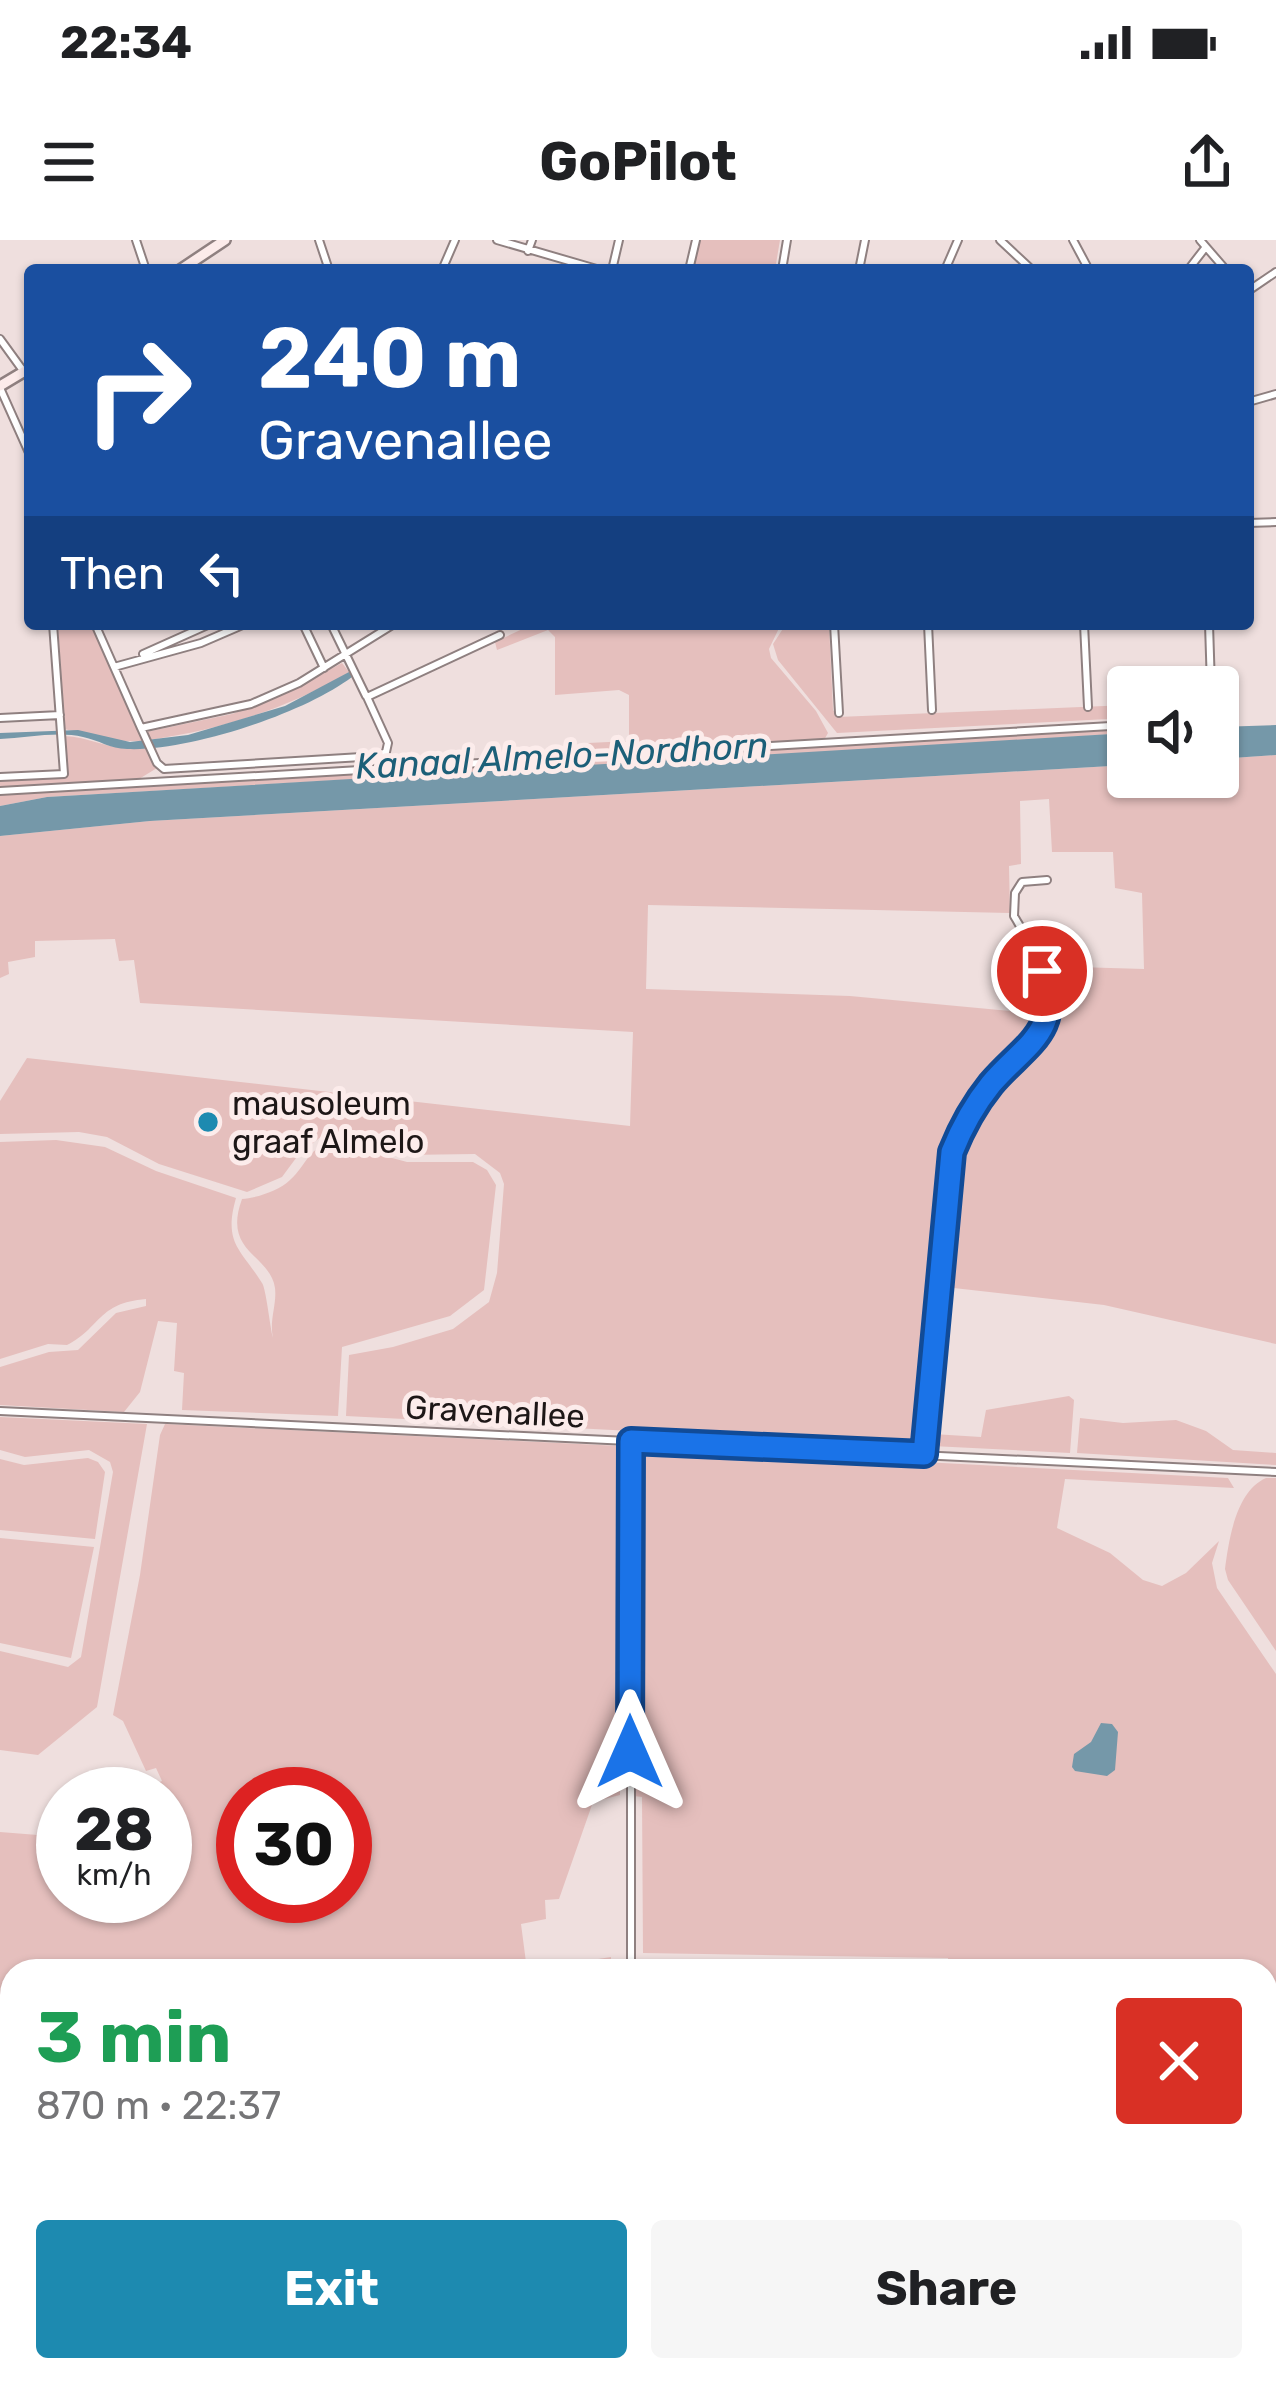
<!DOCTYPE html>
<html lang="en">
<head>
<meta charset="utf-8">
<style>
  body { margin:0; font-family:Rubik,sans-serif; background:#f6f6f6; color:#202124; height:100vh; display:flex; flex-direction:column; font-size:45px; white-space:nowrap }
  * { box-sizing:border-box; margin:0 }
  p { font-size:39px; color:#757577 }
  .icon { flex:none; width:66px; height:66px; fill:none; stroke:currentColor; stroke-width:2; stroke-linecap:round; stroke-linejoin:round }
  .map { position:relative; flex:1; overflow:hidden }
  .panel { position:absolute; left:0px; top:1719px; width:1278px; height:423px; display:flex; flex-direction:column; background:#fff; border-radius:36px 36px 0 0; box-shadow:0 3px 9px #0004 }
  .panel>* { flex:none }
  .top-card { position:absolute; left:24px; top:24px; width:1230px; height:366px; border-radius:12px; box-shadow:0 3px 9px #0004; background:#1a4fa0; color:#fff; overflow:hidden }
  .controls { position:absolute; left:1107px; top:426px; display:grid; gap:24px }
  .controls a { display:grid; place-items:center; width:132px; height:132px; border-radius:12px; background:#fff; box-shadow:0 3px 9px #0004; font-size:60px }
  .speed { position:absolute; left:36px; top:1527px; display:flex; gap:24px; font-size:60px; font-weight:700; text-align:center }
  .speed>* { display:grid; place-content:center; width:156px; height:156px; border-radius:50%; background:#fff; box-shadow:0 3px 9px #0004; line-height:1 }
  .speed small { font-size:30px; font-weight:400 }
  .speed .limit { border:18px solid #d22; background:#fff; color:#111 }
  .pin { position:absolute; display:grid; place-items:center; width:102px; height:102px; color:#fff; margin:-51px; border:6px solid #fff; border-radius:50%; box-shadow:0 3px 12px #0007 }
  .me { position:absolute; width:132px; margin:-66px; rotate:0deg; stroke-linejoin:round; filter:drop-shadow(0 0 9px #0008) }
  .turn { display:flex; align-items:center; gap:42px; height:252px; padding:0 36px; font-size:54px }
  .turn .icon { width:156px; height:156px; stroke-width:2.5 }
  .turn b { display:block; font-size:84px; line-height:102px }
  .then { display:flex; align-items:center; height:114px; padding:0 36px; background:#0003; gap:24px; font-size:45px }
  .round { display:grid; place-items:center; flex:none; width:126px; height:126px; border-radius:12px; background:#f6f6f6 }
  .overview { display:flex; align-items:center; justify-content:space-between; height:204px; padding:0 36px }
  h1 { font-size:72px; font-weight:700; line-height:90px; color:#1e9e55 }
  .cta { display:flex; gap:24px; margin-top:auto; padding:24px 36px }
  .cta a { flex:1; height:138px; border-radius:12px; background:#1d8ab0; color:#fff; font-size:48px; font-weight:700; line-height:138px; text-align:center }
  .cta a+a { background:#f6f6f6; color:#202124 }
  .status { display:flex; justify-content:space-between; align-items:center; height:84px; padding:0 60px; background:#fff; direction:ltr }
  .status svg { height:33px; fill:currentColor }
  header { display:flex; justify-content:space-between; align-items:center; height:156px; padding:0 36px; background:#fff; font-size:54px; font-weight:700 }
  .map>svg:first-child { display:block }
  .green { fill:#e5bfbd; fill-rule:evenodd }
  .water { fill:#7598a9 }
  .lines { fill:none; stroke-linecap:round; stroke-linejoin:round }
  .street-casing { stroke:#8f8080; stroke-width:10 }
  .secondary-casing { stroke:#8f8080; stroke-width:14 }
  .street { stroke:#fff; stroke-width:6 }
  .secondary { stroke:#fcebea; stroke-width:9 }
  .route-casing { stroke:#114b97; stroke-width:30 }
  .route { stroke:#1a73e8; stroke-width:21 }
  .poi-dot { fill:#1d8ab0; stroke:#fceceb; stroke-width:4.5 }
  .labels { text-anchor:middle; stroke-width:10; stroke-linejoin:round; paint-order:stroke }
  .poi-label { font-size:33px; fill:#1d1717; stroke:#fceceb; text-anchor:start }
  .street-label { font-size:33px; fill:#1d1717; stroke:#fceceb }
  .water-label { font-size:36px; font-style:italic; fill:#1c5f78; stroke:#fceceb }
</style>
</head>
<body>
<div class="status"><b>22:34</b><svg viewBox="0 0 49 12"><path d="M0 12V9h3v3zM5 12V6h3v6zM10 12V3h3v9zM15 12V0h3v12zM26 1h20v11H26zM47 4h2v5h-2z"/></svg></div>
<header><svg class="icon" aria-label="menu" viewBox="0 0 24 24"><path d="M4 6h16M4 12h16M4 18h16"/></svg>GoPilot<svg class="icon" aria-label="share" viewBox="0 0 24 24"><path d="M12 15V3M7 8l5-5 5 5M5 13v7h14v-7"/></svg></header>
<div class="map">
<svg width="1276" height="2141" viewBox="0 0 1276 2141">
  <rect width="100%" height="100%" fill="#efdfde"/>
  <!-- green -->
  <path class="green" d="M700,0H780L775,30H692Z
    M58,384H91L143,501H119L64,489Z
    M533,384H781L769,409L771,418L816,471L828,493L824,500L588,514V503L629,501V455L619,450L555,455V397L548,390L497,410L495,402Z
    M786,384H829L833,470L838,477L1128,465V478L837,493L778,420L773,404Z
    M342,423L349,432L345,435C282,470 220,490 149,500L146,492L232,474L280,456Z
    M1128,488V493L1013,501L47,557L0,566V555L40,551Z
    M64,496C93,497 117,514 145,507L157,528L139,539L0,549V540L65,535Z
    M1276,515V1104L1104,1065L945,1047C949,1000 945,945 962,899C987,830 1074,809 1044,726L1144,729L1142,653L1115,648L1113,612H1052L1049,559L1020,561L1021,624L1009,626L1010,673L648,665L646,749L850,756L1043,774C1023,819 976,846 954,895C937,932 949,978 929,1015L917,1206L346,1176L349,1115L393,1107L453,1089L489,1062L497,1033L504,944L500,933L475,914L404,915L337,895L322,896L299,914L282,937L247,952L159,924L107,897L79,892L0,894V861L27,818L630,886L633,792L140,763L134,720L119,721L115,699L35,701V717L8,722L9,734L0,738V596L150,581L1128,525V537H1218V519Z
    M56,900L105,907L156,931L236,958C223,1004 241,1009 262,1043C266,1048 270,1087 273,1098C269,1080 277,1065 275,1048C270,1014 222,1013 242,959C256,958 279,951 290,940C308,924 308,905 336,903L407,922H473L487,930L496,945L484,1050L450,1076L342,1107L338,1176L182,1170L184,1133L174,1131L177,1083L158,1081L140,1152L124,1172L0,1165V1127L49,1112L78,1110L116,1073L146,1066V1059C97,1063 101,1088 67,1105L48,1104L0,1119V902Z
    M1069,1156L1074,1160L1070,1213L932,1206L933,1194L981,1197L986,1170Z
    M0,1177L147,1184L97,1467L38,1515L0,1510V1411L68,1427L81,1417L113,1232L110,1222L89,1210L25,1217L0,1210Z
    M1080,1178L1123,1183L1176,1180L1206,1191L1233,1210L1276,1213V1225L1077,1213Z
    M165,1184L620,1206V1555L593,1562L559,1659L545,1660L546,1679L521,1684L527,1730L611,1717V1731H12V2041H0V1592L63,1597V1656H165V1554H130L162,1541L156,1528L146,1531L123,1481L113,1475L140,1335L160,1195ZM243,1554H345V1656H243Z
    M637,1207L1228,1238L1234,1248L1065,1239L1057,1288L1110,1313L1143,1340L1162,1346L1186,1333L1219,1301L1212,1323L1217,1348L1276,1434V2133L1270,2131L1265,2141H966L950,2130H1266V1731H949L948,1718L643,1713L642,1557L634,1556Z
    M88,1218L98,1222L105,1232L95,1299L0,1290V1219L24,1225Z
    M1266,1238H1276V1411L1228,1340L1225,1329C1229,1299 1236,1251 1266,1238Z
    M0,1298L94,1307L71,1418L0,1403Z
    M280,2130H542L548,2141H289Z
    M554,2130H898L913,2141H560Z"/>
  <!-- water -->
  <path class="water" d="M349,432L352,437C303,474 187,512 127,509C110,509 99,500 83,497C58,491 26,498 0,499V493L78,490L130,502L188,495L285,466Z
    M1276,485V515L1218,519V487Z
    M1128,493V525L150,581L0,596V566L47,557Z
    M1101,1483L1112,1484L1118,1492L1115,1530L1107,1536L1075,1531L1072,1527L1074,1514L1091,1502Z"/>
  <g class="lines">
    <defs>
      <path id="street" d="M136,0L146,30
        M319,0L329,30
        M497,0L600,30
        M1000,0L1032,30
        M1073,0L1089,30
        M1200,0L1226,30
        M528,11L532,0
        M442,30L455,0
        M612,30L619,0
        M689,30L696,0
        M782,30L787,0
        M859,30L865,0
        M945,30L958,0
        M1188,30L1205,8
        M1248,51L1276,32
        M0,99L24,132
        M0,148L30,215
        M1248,162L1276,154
        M1248,283L1276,282
        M95,384L141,488L251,464L299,443L394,384
        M303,384L324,428
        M331,384L366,456
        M834,384L839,473
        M928,384L932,470
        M1084,384L1088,467
        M1209,384L1211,447
        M143,414L210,384
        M114,427L201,403L245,384
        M0,478L60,475
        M141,488L157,523L164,529L378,516L386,512L388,503L367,457L500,395
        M0,537L64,534L53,384
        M0,551L1128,485
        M0,1171L1276,1232
        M924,1214L952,912C962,888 973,866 990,846C1010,820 1048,800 1050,764C1051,735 1028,700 1014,676L1015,653L1022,642L1047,640
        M631,1731V1201
        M545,2130L548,2141
        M915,2130L932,2141"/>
      <path id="secondary" d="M180,30L225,0
        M0,146L30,128"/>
    </defs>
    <!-- street casing -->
    <use href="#street" class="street-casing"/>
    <!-- secondary casing -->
    <use href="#secondary" class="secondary-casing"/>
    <!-- street -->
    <use href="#street" class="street"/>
    <!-- secondary -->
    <use href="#secondary" class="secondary"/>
  </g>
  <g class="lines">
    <defs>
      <path id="route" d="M630,1512L631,1201L924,1214L952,912C962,887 974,865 991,844C1024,805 1064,791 1042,731"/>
    </defs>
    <!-- route casing -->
    <use href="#route" class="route-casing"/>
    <!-- route -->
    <use href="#route" class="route"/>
  </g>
  <!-- markers -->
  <circle class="poi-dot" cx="208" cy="882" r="12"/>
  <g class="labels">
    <!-- poi labels -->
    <g class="poi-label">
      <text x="232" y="875">mausoleum<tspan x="232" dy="38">graaf Almelo</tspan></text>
    </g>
    <!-- street labels -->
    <g class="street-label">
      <text transform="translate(495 1171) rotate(3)" y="12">Gravenallee</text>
    </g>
    <!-- water labels -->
    <g class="water-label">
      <text transform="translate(562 515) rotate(-3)" y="13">Kanaal Almelo-Nordhorn</text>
    </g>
  </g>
</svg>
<div class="controls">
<a><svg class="icon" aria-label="sound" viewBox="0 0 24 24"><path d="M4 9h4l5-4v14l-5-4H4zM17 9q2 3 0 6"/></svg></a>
</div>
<div class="speed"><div>28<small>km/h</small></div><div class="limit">30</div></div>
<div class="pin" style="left:1042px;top:731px;background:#d93025"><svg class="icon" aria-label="arrive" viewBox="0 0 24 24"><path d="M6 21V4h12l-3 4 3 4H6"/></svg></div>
<svg class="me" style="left:630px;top:1512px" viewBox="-20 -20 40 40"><path d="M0-17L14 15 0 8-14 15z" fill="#1a73e8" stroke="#fff" stroke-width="4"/></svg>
<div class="top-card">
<div class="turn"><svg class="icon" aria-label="right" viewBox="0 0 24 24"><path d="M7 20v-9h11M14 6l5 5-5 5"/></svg><div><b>240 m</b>Gravenallee</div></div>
<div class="then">Then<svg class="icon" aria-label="left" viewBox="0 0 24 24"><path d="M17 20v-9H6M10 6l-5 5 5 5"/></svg></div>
</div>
<section class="panel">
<div class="overview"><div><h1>3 min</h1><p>870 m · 22:37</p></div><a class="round" style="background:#d93025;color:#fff"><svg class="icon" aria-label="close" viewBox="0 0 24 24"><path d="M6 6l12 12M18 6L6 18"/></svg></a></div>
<div class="cta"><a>Exit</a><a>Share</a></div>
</section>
</div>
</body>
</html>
